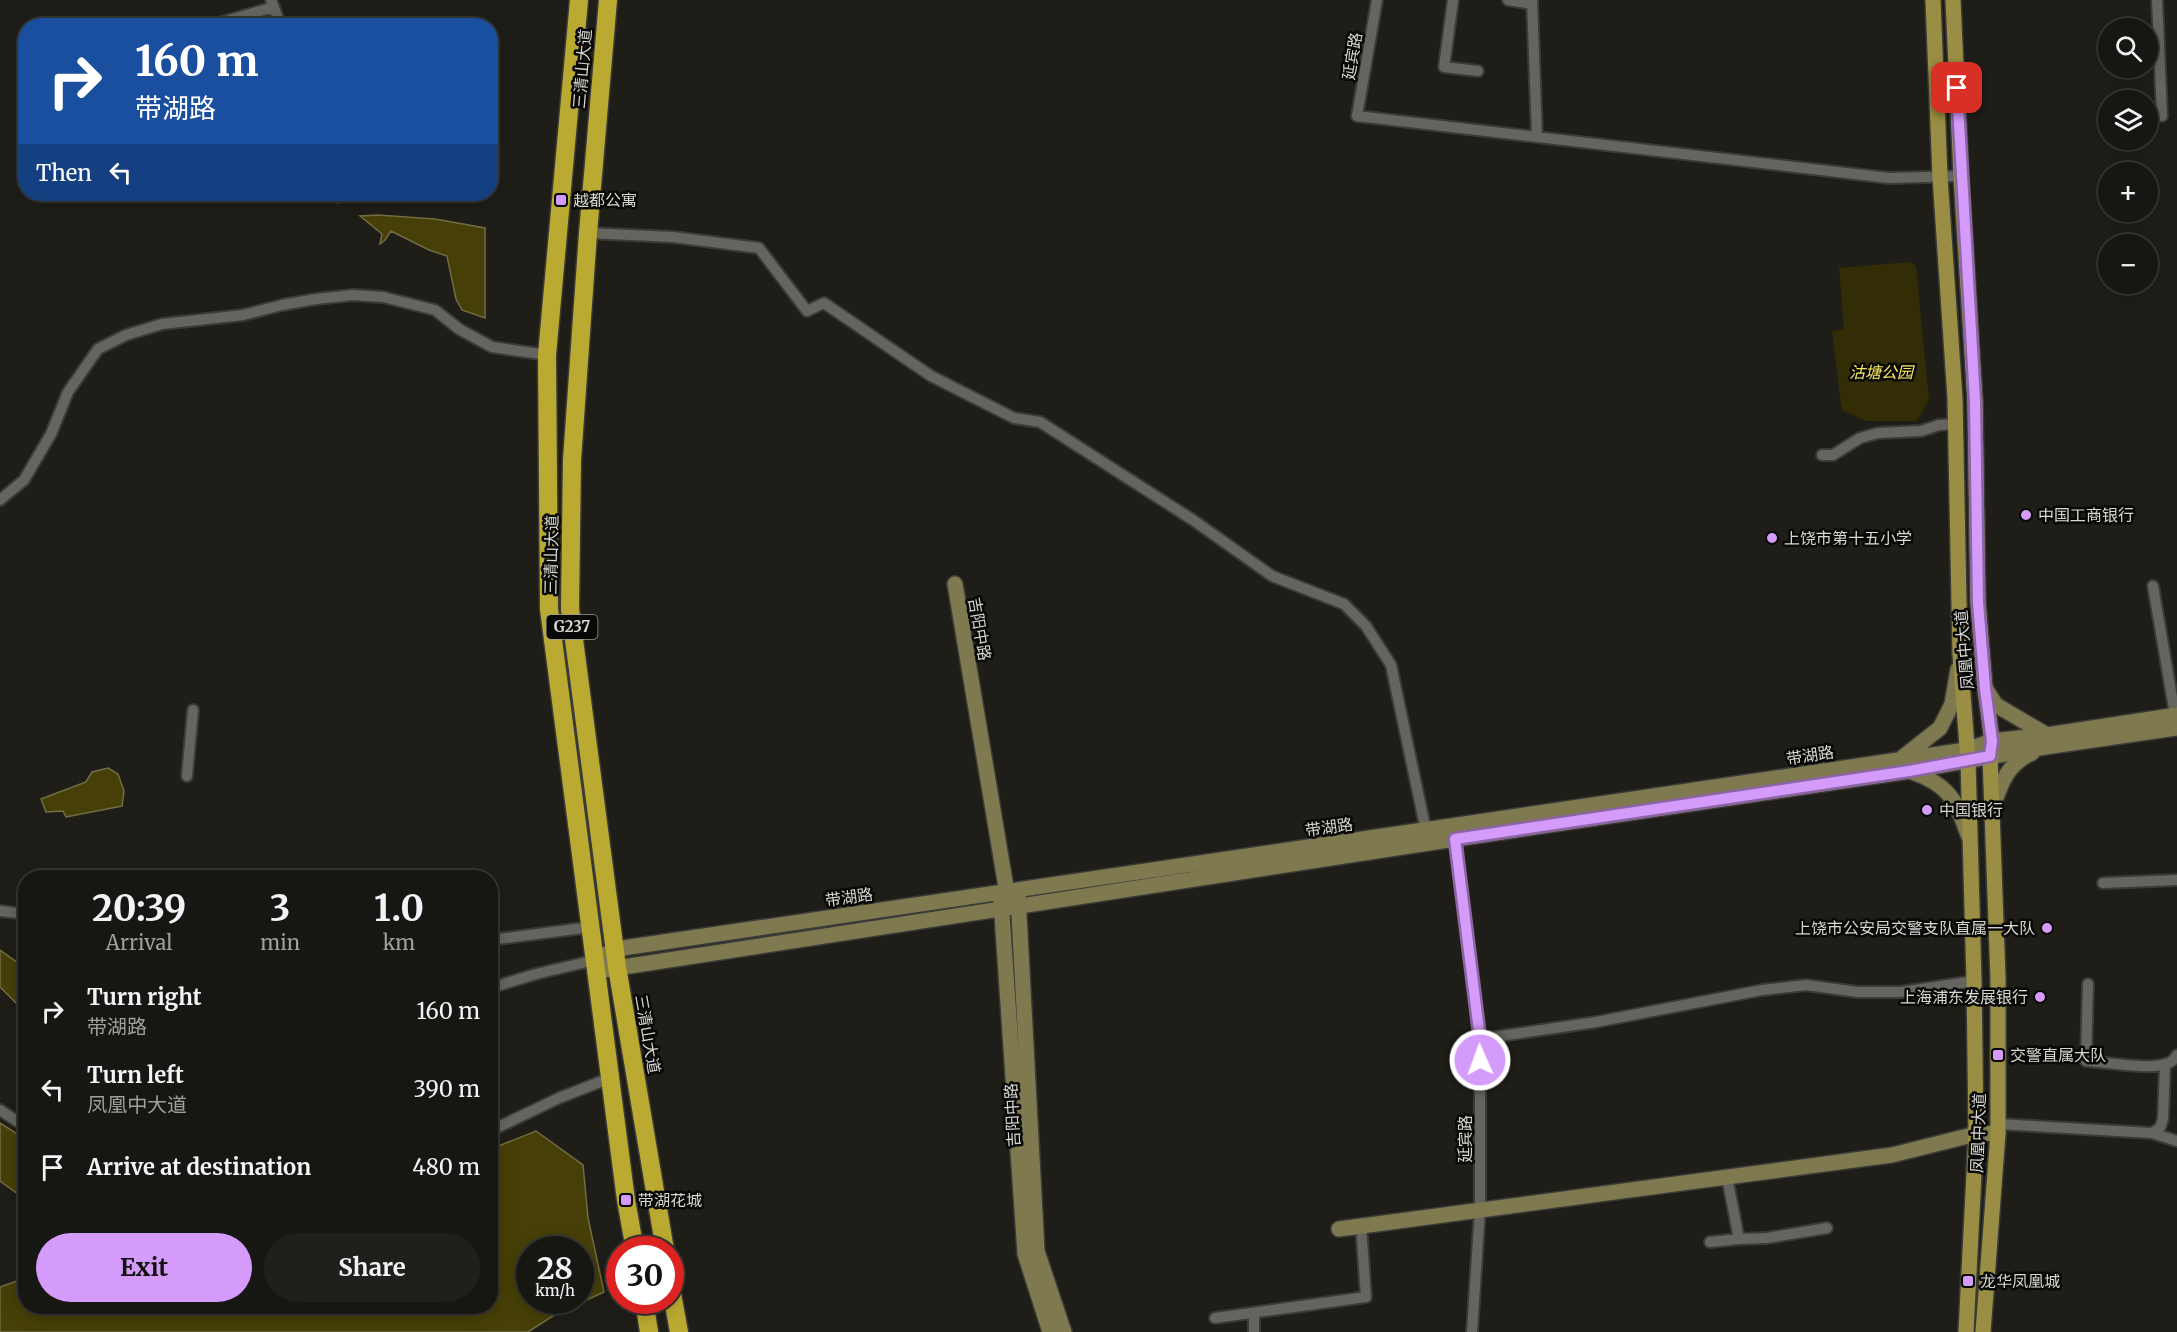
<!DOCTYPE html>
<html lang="en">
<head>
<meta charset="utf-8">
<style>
  body { margin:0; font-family:Merriweather,"Noto Sans SC",serif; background:#1f1f1b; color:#f1f3f6; height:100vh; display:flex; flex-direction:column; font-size:22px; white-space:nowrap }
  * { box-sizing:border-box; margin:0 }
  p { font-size:20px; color:#9e9f9f }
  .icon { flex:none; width:33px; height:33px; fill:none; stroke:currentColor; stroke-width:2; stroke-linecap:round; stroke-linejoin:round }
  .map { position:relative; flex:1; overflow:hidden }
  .details { position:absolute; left:18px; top:870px; width:480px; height:444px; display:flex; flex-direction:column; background:#161612; border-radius:24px; box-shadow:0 3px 15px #0003,0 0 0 2px #353532 }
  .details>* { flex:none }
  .top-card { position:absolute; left:18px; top:18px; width:480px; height:183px; border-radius:24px; box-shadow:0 3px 15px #0003,0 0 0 2px #353532; background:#1a4fa0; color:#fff; overflow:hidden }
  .buttons { position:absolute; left:2098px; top:18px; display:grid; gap:12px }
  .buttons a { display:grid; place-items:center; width:60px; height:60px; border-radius:50%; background:#161612; box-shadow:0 3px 15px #0003,0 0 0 2px #353532; font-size:30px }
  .speed { position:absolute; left:516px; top:1236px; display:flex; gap:12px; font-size:30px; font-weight:700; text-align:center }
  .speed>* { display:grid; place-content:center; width:78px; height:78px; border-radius:50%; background:#161612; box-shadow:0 3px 15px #0003,0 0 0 2px #353532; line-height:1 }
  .speed small { font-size:15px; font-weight:400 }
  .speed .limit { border:9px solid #d22; background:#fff; color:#111 }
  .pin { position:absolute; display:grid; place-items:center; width:51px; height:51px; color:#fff; margin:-26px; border-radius:12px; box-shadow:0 3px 9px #0006 }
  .me { position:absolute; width:66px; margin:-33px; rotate:358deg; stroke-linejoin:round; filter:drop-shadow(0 0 4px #0008) }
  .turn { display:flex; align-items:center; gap:21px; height:126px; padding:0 18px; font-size:27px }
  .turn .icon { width:78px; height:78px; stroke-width:2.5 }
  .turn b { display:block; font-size:42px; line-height:51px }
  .then { display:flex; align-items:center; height:57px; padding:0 18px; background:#0003; gap:12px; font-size:22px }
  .eta { display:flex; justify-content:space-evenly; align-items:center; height:102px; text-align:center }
  .eta b { font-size:36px; font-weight:700; line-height:42px }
  .primary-button { display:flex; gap:12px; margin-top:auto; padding:12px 18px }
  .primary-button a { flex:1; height:69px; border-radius:36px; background:#d59bfa; color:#111; font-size:24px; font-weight:700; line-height:69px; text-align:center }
  .primary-button a+a { background:#1f1f1b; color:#f1f3f6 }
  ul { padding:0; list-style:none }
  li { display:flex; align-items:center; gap:18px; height:78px; padding:0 18px }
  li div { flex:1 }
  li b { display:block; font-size:22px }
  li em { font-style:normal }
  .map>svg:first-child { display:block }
  .green { fill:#322d05 }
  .water { fill:#463f07; stroke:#726d44; stroke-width:1.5; fill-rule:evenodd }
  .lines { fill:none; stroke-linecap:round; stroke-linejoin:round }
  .street-casing { stroke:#3a3a36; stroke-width:14 }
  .secondary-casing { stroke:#3a3a36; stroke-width:18 }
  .primary-casing { stroke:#3a3a36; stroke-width:18 }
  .highway-casing { stroke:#3a3a36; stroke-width:21 }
  .street { stroke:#65645e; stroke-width:10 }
  .secondary { stroke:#7f7950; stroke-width:15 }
  .primary { stroke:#998e43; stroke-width:15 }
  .highway { stroke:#bbaa31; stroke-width:18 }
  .route-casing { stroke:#8a65a2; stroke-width:15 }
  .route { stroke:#d59bfa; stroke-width:10 }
  .poi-dot { fill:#d59bfa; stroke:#080806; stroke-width:2 }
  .labels { text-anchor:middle; stroke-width:5; stroke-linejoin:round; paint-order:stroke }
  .shield { fill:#080806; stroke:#9a9996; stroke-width:1.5 }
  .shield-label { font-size:15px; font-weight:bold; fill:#d8d7d4 }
  .street-label { font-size:16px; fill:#d8d7d4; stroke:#080806 }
  .poi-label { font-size:16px; fill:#d8d7d4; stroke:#080806; text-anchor:start }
  .park-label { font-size:16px; font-style:italic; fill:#f8e665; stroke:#080806 }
</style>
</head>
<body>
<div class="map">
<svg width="2177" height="1332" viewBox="0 0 2177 1332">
  <rect width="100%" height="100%" fill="#1e1d18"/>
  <!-- green -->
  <path class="green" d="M1911,262L1916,266L1929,400L1917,421H1867L1843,411L1841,405L1832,331L1844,329L1839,268Z"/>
  <!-- water -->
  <path class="water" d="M378,215L435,219L485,228V318L462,310L456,299L447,256L429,250L391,231L385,240L380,244L382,234L360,216Z
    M108,768L118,774L124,791L122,806L66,817L63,811L46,812L41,799L86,782L92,772Z
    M0,950L25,968V1012L0,987Z
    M0,1123L25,1139V1199L0,1181Z
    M536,1131L583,1165L588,1218L604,1292L556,1314L528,1332H0V1287L25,1278L26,1306H490V1178L496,1147ZM530,1250H580V1300H530Z"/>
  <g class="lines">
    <defs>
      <path id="street" d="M271,0L281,26
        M1377,0L1357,116L1889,178L1961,176
        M1453,0L1444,67L1478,71
        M1508,0L1532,4
        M1532,0L1537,137
        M2157,0L2162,116
        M208,26L274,7
        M336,194L337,197
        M588,233L673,237L759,248L807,311L824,303L931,376L1014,418L1040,422L1193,520L1272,576L1344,604L1366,626L1391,665L1426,831
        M1822,455H1833L1860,438L1878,433L1921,431L1939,425L1956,424
        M0,500L24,480L51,434L68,392L98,349L126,335L162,324L243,315L282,305L316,299L353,295L383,297L435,310L459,329L492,347L547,355
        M2153,586L2175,715
        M187,776L193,710
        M1455,839L1480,1039V1209L1472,1332
        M2103,883L2177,880
        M0,911L26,914
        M490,940L591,927
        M2088,984L2086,1061C2106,1062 2148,1070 2165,1064C2171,1063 2174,1060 2177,1055
        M490,988L536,974L595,960
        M1480,1039L1596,1022L1762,990L1806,985L1858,992H1901L1974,981
        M0,1110L26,1127
        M1998,1124L2152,1133L2177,1141
        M490,1131L559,1098L610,1078
        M2152,1133L2160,1128L2163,1119L2165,1065
        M1727,1177L1739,1239L1767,1238L1827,1228
        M1710,1242L1739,1239
        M1254,1313V1332
        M1215,1318L1366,1297L1361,1225"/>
      <path id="secondary" d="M955,584L1007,893
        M1985,688L1996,705L2047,735
        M1902,758L1940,728L1952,704L1958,669
        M1909,771C1948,784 1956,799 1968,835
        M1993,806C2001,783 2008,763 2032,753
        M1018,896L1037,1251L1064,1332
        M1001,900L1025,1254L1050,1332
        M595,960L616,949L1966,750L1992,741L2047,735L2177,715
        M597,971L1455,839L1909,771L2045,747L2177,728
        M1339,1229L1892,1155L1976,1134L1998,1133"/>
      <path id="primary" d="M1933,0L1940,177L1955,398L1960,654L1968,760L1974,981L1976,1134L1966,1332
        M1953,0L1961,176L1975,401L1978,603L1985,688L1992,741L1990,756L1998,978V1133L1983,1332"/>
      <path id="highway" d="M579,0L547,355L549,609L626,1200L635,1250
        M608,0L588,233L572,460L570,609L617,967L665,1250
        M670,1283L679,1332
        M644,1300L649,1332"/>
    </defs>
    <!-- street casing -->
    <use href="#street" class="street-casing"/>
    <!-- secondary casing -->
    <use href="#secondary" class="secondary-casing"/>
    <!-- primary casing -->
    <use href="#primary" class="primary-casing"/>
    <!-- highway casing -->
    <use href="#highway" class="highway-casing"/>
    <!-- street -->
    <use href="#street" class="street"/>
    <!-- secondary -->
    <use href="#secondary" class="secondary"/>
    <!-- primary -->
    <use href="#primary" class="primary"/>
    <!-- highway -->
    <use href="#highway" class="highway"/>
  </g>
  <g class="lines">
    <defs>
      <path id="route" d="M1480,1060V1039L1455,839L1909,771L1990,756L1992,741L1985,688L1978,603L1975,401L1957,88"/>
    </defs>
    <!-- route casing -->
    <use href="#route" class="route-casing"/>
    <!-- route -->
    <use href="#route" class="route"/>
  </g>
  <!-- markers -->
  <g class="poi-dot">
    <rect x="555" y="194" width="12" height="12" rx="3"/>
    <circle cx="2026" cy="515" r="6"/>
    <circle cx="1772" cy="538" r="6"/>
    <circle cx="1927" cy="810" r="6"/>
    <circle cx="2047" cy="928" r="6"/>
    <circle cx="2040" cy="997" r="6"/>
    <rect x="1992" y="1049" width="12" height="12" rx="3"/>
    <rect x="620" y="1194" width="12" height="12" rx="3"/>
    <rect x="1962" y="1275" width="12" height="12" rx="3"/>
  </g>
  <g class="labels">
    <!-- shield labels -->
    <rect class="shield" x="546.5" y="615" width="51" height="24" rx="4.5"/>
    <g class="shield-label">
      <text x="572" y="632">G237</text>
    </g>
    <!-- street labels -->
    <g class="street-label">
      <text transform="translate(1352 56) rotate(-80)" y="6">延宾路</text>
      <text transform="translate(582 69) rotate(-85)" y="6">三清山大道</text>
      <text transform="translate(551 555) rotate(-89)" y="6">三清山大道</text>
      <text transform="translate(980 629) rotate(80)" y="6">吉阳中路</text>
      <text transform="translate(1964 650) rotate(-95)" y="6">凤凰中大道</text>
      <text transform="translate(1810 755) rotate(-9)" y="6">带湖路</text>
      <text transform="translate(1329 827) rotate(-8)" y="6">带湖路</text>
      <text transform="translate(849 897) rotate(-8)" y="6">带湖路</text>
      <text transform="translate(648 1034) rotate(80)" y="6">三清山大道</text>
      <text transform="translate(1012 1115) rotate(-93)" y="6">吉阳中路</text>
      <text transform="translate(1978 1133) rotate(-88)" y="6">凤凰中大道</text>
      <text transform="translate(1465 1139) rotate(-90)" y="6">延宾路</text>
    </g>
    <!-- poi labels -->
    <g class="poi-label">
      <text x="573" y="206">越都公寓</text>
      <text x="2038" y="521">中国工商银行</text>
      <text x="1784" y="544">上饶市第十五小学</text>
      <text x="1939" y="816">中国银行</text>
      <text x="2035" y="934" text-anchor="end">上饶市公安局交警支队直属一大队</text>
      <text x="2028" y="1003" text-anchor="end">上海浦东发展银行</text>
      <text x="2010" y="1061">交警直属大队</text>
      <text x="638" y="1206">带湖花城</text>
      <text x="1980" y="1287">龙华凤凰城</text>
    </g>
    <!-- park labels -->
    <g class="park-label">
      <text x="1881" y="378">沽塘公园</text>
    </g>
  </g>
</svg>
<div class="buttons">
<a><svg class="icon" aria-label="search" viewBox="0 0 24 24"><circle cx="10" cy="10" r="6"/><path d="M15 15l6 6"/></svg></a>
<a><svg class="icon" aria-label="layers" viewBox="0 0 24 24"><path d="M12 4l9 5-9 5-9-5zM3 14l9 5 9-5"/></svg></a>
<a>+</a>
<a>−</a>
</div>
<div class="speed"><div>28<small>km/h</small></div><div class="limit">30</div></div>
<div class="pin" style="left:1957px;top:88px;background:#d93025"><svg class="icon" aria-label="arrive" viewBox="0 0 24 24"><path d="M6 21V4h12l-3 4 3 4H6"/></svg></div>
<svg class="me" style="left:1480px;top:1060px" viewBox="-20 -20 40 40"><circle r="17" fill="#d59bfa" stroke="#fff" stroke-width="3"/><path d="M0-11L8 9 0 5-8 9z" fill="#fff"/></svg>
<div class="top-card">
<div class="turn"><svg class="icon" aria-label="right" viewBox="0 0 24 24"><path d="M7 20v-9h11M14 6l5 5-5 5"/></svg><div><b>160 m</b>带湖路</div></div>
<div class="then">Then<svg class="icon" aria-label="left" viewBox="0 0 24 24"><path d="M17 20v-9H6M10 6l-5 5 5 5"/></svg></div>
</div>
<section class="details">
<div class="eta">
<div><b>20:39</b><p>Arrival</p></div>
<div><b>3</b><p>min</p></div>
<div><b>1.0</b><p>km</p></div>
</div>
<ul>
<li><svg class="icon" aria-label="right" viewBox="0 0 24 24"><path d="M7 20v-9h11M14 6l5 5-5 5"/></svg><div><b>Turn right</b><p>带湖路</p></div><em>160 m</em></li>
<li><svg class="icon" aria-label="left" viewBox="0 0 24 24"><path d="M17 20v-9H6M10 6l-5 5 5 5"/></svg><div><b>Turn left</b><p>凤凰中大道</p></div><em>390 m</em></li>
<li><svg class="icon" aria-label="arrive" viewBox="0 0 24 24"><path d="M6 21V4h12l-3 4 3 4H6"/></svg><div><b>Arrive at destination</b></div><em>480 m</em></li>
</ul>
<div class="primary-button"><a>Exit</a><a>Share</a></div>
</section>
</div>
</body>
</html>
